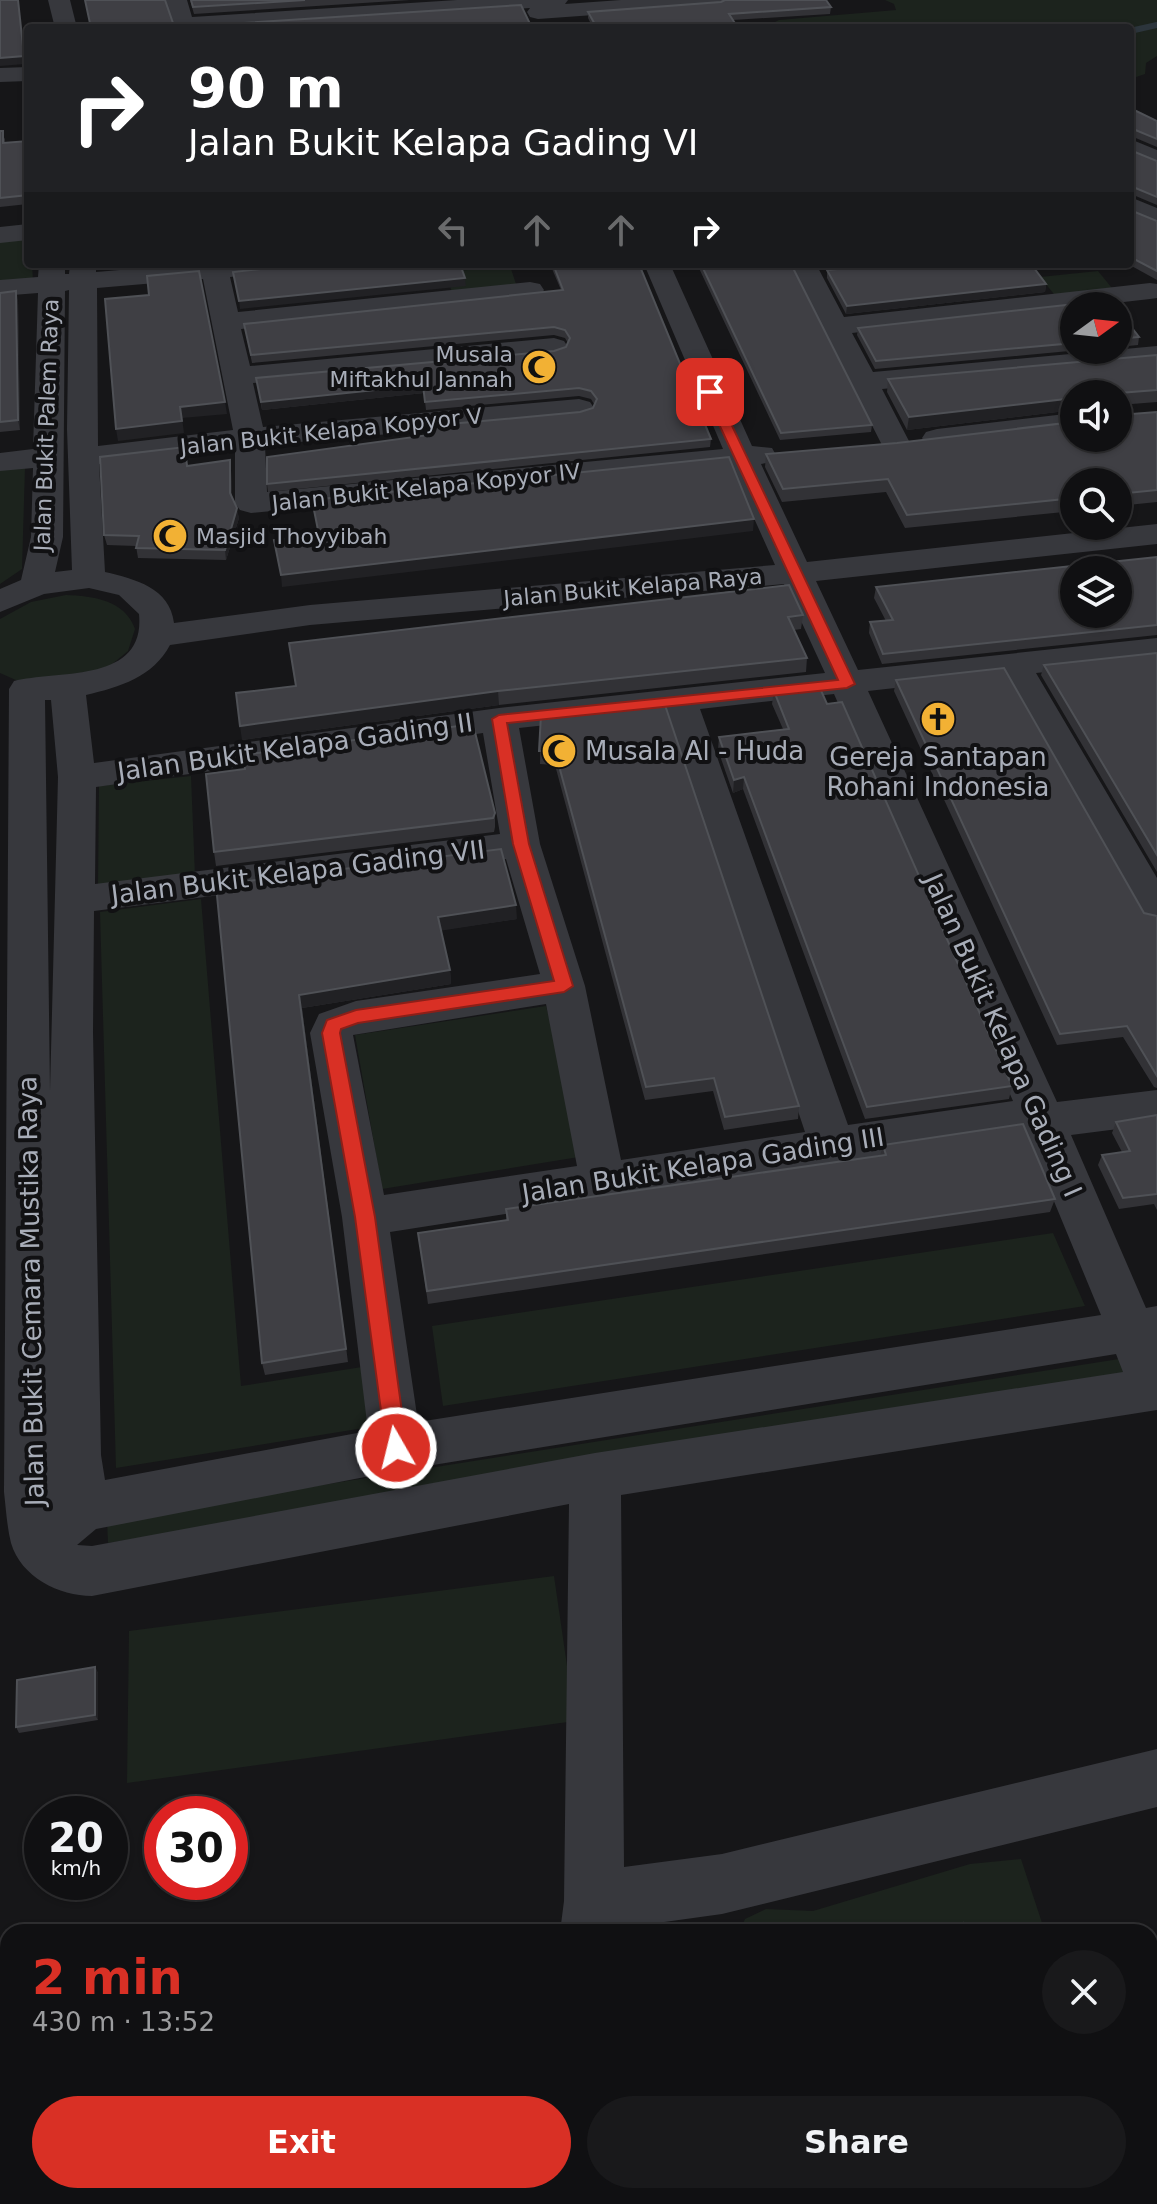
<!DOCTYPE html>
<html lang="en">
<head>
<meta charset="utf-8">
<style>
  body { margin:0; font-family:"DejaVu Sans",sans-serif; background:#19191b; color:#f1f3f6; height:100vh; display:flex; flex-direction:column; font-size:30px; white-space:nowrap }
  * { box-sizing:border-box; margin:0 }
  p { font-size:26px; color:#9c9d9f }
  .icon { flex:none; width:44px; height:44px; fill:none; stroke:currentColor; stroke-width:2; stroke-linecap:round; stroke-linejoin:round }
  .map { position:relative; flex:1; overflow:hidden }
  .drawer { position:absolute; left:0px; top:1924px; width:1158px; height:280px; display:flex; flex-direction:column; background:#101012; border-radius:24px 24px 0 0; box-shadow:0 2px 6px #0004,0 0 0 2px #303032 }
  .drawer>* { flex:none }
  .banner { position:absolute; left:24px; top:24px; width:1110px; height:244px; border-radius:8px; box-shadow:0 2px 6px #0004,0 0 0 2px #303032; background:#202124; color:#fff; overflow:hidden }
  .needle { width:52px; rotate:75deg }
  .tools { position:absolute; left:1060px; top:292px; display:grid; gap:16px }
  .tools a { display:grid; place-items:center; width:72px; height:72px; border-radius:50%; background:#101012; box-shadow:0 2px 6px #0004,0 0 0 2px #303032; font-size:40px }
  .speed { position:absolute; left:24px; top:1796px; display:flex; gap:16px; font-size:40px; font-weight:700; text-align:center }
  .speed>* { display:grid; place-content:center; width:104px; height:104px; border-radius:50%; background:#101012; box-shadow:0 2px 6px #0004,0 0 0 2px #303032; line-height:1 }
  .speed small { font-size:20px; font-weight:400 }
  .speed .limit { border:12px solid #d22; background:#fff; color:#111 }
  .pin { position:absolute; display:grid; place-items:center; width:68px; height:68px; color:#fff; margin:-34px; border-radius:16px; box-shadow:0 4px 12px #0006 }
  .me { position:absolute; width:88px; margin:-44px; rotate:352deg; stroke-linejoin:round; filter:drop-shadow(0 0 6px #0008) }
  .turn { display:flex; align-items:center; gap:28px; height:168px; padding:0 32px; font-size:36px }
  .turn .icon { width:104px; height:104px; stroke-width:2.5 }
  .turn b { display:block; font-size:56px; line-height:68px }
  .lanes { display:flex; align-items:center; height:76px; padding:0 32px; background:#0003; justify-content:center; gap:40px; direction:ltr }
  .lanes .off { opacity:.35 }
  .round { display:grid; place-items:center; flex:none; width:84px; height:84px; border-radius:42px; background:#19191b }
  .headline { display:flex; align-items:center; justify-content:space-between; height:136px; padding:0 32px }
  h1 { font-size:48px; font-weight:800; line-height:60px; color:#d93025 }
  .button { display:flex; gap:16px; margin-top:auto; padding:16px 32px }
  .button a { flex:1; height:92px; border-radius:48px; background:#d93025; color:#fff; font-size:32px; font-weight:800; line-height:92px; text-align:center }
  .button a+a { background:#19191b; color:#f1f3f6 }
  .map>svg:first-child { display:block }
  .green { fill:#1c231d }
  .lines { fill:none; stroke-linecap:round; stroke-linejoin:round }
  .stream { stroke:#2c353c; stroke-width:6 }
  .minor { fill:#37383d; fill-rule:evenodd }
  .wall { fill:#323236 }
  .shaded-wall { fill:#212124 }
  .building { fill:#3f3f44; stroke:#4f5156; stroke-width:2; fill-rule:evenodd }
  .route { fill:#d93025; stroke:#8d1f18; stroke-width:2 }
  .labels { text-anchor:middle; stroke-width:8; stroke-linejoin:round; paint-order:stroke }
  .far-poi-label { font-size:22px; fill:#a8adb8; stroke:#111113; text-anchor:end }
  .far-street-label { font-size:22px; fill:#a8adb8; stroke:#111113 }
  .street-label { font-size:26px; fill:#a8adb8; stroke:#111113 }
  .poi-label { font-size:26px; fill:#a8adb8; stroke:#111113; text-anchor:start }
</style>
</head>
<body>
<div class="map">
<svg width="1157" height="2204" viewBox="0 0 1157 2204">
  <rect width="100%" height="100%" fill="#161618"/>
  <!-- green -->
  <path class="green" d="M885,0H1157V56L1146,63L1145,74L1130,79V28H763L779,20L896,10L894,4Z
    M28,238V264H32L33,281L0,284V240Z
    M510,266L517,287L452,293L446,272Z
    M1098,271L1116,293L1058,299L1040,277Z
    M25,467L22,569L0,584V470Z
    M66,595C93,596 125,600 135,629L128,651L105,670L18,681L0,673V619L31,602Z
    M191,776L195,876L98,886L99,786Z
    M201,899L241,1386L362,1367L370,1427L116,1468L100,912Z
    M546,1006L585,1156L382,1189L355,1035Z
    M1053,1233L1085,1306L443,1406L432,1326Z
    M1157,1353V1374L108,1543L107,1519Z
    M554,1576L575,1721L127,1783L129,1631Z
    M1021,1859L1045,1932H739L745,1919L766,1909L813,1911L970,1864Z
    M739,2196H1041L1021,2204H740Z"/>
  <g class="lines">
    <!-- stream -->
    <path class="stream" d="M1130,31L1157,25"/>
    <!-- minor -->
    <path class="minor" d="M48,0H70L77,28H55Z
      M165,0H187L192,17L457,0H568L565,4L621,0H731L720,6L538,19L530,17L527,12L530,8L229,28L174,27Z
      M28,67V81L0,82V68Z
      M1130,139L1157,150V166L1130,155Z
      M1130,197L1157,208V226L1130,215Z
      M28,224V240L0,243V227Z
      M39,264H65V274H69L70,264H96V272L190,264H300L297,270L230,277L238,312L530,282L540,284L544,290L540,296L530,298L241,329L250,366L554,338L564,341L568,347L564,353L554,356L253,383L263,427L579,399L590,402L594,408L590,414L579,417L265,445L267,492L723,449L644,264H670L752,446L772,448L776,455L772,462L761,464L807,562L1157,524V544L816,581L858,670L1157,638V660L1036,673L1157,878V926L1143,922L1003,676L868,691L1057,1102L1157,1090V1124L1071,1135L1146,1308L1157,1306V1410L621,1495L624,1867L722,1854L1157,1749V1807L722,1914L621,1928L620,1932H560L564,1901L569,1504L92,1596C59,1596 21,1577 11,1543C7,1527 6,1509 4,1492L9,689L14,681C57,670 146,684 139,614L119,595L89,588L44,594L0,612V589L21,580L31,537L33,468L0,471V453L33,449L38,293L0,296V280L38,277ZM203,279L233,430L98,446L97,288ZM69,290L67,429L72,570L55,572L63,537L65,291ZM235,448V503L240,510L251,513L731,467L775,565L310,605L174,623C170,588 135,579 105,572L99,464ZM784,584L825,673L499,708L94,763L86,695C120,687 153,677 170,645L310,625ZM834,694L1013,1101L848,1125L700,709ZM45,700H51L58,777L50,1091ZM665,712L805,1132L621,1160L585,986L540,844L519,728ZM483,733L500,834L95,884L96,787ZM506,859L540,974L356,1001L319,1014L310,1033L342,1217L368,1431L105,1480L101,1455L93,1032L94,911ZM546,1004L577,1166L384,1195L353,1035ZM1017,1134L1027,1136L1101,1315L418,1422L390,1232ZM1116,1354L1123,1372L595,1453L92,1546L77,1545L96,1529L396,1471Z
      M790,264H816L844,317L1150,283L1157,284V298L1150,299L852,333L873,372L1157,346V364L882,389L910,443L906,449L895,452L884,449Z
      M1074,413V431L937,447L926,444L922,438L926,432L937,429Z
      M516,2196H582L581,2204H515Z"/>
  </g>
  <!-- wall -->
  <path class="wall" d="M190,0H410L194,14Z
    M831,7L830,14L733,20L738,28H593L588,18V12Z
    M1130,108L1157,121V147L1131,136Z
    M0,131L5,139V143L28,141V204L0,207Z
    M1130,150L1157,161V205L1131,194Z
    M1130,210L1157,221V280L1128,264H1130Z
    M550,264H639L711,439L710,447L268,492L267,484L429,435L580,412L593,408L594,404L591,399L579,396L426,410L424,393L262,410L256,378L554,351L566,347L568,343L565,338L554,335L252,363L244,324L561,290Z
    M697,264H791L872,425L871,432L780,440Z
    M864,264H1031L1046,284L1045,292L846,314L827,278V270L866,266Z
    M0,293L18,300L20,430L0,432Z
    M1074,306V350H1080L875,369L857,335L858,328Z
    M1118,310L1139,337L1138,345L1118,347Z
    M1157,355V402L1119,405V415L1157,412V502L1118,506V482H1074V511L905,528L886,492L782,502L765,467L766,454L1118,438L1074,394V410L907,430L887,392L888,379Z
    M230,460L231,470L232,496L239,518L226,560L138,558L136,546L107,545L104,535L188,466Z
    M1157,557V635L882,664L869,633L870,622L886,621L874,598L876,587Z
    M803,615L801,629L794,630L807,658L806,672L499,705L242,740L295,686Z
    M1157,653V872L1041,675L1044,665Z
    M896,680L1144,913L1157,916V1088L1154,1087L1123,1037L1057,1045L894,691Z
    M774,691L1012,1086L1009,1099L865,1119L743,789L733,793L718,750L719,737L783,729L772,704Z
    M541,715L799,1106L798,1119L724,1130L713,1091L645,1100L555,765L540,764Z
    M473,724L495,813V827L494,832L216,866L214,852L206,774L245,769L243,755Z
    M216,885L517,919L441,930L450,970L451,984L302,1008L348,1362L265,1375L262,1363Z
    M1157,1115V1210L1154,1204L1119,1209L1098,1165L1102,1155L1122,1152L1112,1133L1116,1122Z
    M883,1145L1055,1199L1050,1212L428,1304L418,1233L506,1221V1209L880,1156Z
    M95,1667L98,1673V1720L19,1733L16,1727Z"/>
  <!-- shaded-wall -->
  <path class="shaded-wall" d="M18,0L25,64L0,66V58Z
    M465,278L466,286L240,309L239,301Z
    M1046,284L1045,292L846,314L847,306Z
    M16,291L18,300L20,430L18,420Z
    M423,385L424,393L262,410L261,402Z
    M1074,398V410L907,430L909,417Z
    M225,402L227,414L182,418L184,433L118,441L116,429L180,407Z
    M230,460L231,470L232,503L230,493Z
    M237,508L239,518L226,560L225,550Z
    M754,519L753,531L282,587L281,575Z
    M498,691L499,705L242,740L240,726Z
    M744,777L743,789L733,793L734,780Z
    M516,905L517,919L439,931L438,917Z
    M450,970L451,984L302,1008L348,1362L299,995Z
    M95,1667L98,1673V1720L95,1715Z"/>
  <!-- building -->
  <path class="building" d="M0,0H18L24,56L0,58Z
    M85,0H165L173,23L228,24L521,5L532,28H91Z
    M191,0H305L193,7Z
    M725,0H826L831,7L729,14L738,28H597L588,12L721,2Z
    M1130,108L1157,121V139L1133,129L1130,131Z
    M0,131H3V143L28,141V195L0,198Z
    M1130,150L1157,161V197L1133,187L1130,189Z
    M1130,210L1157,221V271L1130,257Z
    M297,264H460L465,278L239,301L233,272L296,265Z
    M553,264H639L711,439L267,484V457L429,435L428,426L580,412L593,408L597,399L591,391L579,388L425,402L423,385L261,402L256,378L554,351L566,347L570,338L565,330L554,327L251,355L244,324L563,290Z
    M701,264H791L872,425L781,433Z
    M870,264H1031L1046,284L847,306L827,270L871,266Z
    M199,271L225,402L180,407L182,421L116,429L105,299L149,295L147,276Z
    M16,291L18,420L0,422V293Z
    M1111,300L1115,306H1074V343L876,361L858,328Z
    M1118,310L1139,337L1118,339Z
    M1157,355V390L1119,393V415L1157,412V490L1118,494V482H1074V498L907,515L888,479L783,489L766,454L897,443L1074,422V438H1118V394H1074V398L909,417L888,379Z
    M185,447L187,466L230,460V493L237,508L225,550L136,548L139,536L104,535L100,457Z
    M729,457L754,519L281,575L274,540L319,535L312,500Z
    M1157,557V625L883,654L870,622L893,620L876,587ZM1074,570H1118V614H1074Z
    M789,585L803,615L788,617L807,658L498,691L240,726L236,693L296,686L289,643Z
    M1157,653V855L1044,665Z
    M1004,668L1144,913L1157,916V1076L1127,1026L1060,1034L896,680Z
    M819,686L827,704L842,702L1012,1086L867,1107L744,777L734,780L719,737L789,729L774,691Z
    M664,702L799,1106L725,1117L714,1078L646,1087L555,751H539L541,715Z
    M473,724L495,813L493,818L214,852L206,774L245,769L243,755Z
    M501,849L516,905L438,917L450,970L299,995L346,1349L262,1363L216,885Z
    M1157,1115V1194L1123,1198L1102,1155L1130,1151L1116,1122Z
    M1023,1124L1055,1199L427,1291L418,1233L508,1220L506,1209L886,1155L883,1145Z
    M95,1667V1715L16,1727L17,1680Z
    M963,1923L967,1932H932L931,1930Z"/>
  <!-- route -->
  <path class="route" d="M710,388L716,392L855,684L847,688L507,723L529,844L573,986L564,992L358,1023L341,1029L340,1033L375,1217L407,1448L404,1455L396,1458L389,1455L386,1448L355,1217L322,1033L327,1020L356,1010L554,981L513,844L492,719L499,715L838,680L704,392Z"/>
  <!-- icons -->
  <defs>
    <symbol id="mosque-disc" viewBox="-11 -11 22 22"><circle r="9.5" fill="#f2b134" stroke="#111113"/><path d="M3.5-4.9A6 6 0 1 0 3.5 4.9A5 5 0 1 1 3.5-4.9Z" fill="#111"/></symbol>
    <symbol id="church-disc" viewBox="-11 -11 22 22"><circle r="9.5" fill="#f2b134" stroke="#111113"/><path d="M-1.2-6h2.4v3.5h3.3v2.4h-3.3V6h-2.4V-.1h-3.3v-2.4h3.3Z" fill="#111"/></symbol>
  </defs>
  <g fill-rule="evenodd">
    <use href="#mosque-disc" x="519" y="347" width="40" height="40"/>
    <use href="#mosque-disc" x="150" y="516" width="40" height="40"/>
    <use href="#church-disc" x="918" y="699" width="40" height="40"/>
    <use href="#mosque-disc" x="539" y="731" width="40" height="40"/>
  </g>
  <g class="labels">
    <!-- far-poi labels -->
    <g class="far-poi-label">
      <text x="513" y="362">Musala<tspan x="513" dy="25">Miftakhul Jannah</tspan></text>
      <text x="196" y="544" text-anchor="start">Masjid Thoyyibah</text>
    </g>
    <!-- far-street labels -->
    <g class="far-street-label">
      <text transform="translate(46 425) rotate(-88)" y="8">Jalan Bukit Palem Raya</text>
      <text transform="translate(331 431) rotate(-6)" y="8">Jalan Bukit Kelapa Kopyor V</text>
      <text transform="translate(426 487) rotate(-6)" y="8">Jalan Bukit Kelapa Kopyor IV</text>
      <text transform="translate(633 587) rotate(-5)" y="8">Jalan Bukit Kelapa Raya</text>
    </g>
    <!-- street labels -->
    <g class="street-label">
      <text transform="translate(295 747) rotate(-8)" y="9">Jalan Bukit Kelapa Gading II</text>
      <text transform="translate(298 872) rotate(-7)" y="9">Jalan Bukit Kelapa Gading VII</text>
      <text transform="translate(1003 1035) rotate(66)" y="9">Jalan Bukit Kelapa Gading I</text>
      <text transform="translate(703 1165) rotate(-9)" y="9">Jalan Bukit Kelapa Gading III</text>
      <text transform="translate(31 1291) rotate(-91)" y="9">Jalan Bukit Cemara Mustika Raya</text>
    </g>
    <!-- poi labels -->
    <g class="poi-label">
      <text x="585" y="760">Musala Al - Huda</text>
      <text x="938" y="766" text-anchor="middle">Gereja Santapan<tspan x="938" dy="30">Rohani Indonesia</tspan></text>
    </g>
  </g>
</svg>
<div class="tools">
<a><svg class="needle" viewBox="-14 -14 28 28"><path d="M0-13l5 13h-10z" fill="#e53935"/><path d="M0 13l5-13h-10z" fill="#9c9d9f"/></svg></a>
<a><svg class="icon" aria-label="sound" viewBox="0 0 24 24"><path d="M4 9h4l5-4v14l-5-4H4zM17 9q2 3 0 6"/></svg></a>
<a><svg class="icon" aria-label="search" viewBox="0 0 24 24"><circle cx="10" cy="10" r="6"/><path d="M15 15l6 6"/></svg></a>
<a><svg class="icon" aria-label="layers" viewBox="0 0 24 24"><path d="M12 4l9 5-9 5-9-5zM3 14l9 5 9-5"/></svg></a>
</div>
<div class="speed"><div>20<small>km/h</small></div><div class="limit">30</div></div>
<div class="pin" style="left:710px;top:392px;background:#d93025"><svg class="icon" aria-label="arrive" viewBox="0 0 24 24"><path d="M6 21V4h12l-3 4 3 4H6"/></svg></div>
<svg class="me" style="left:396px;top:1448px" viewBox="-20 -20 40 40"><circle r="17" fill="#d93025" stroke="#fff" stroke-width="3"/><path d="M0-11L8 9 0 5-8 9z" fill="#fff"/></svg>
<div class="banner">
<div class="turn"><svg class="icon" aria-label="right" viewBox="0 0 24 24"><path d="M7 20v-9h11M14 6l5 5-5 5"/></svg><div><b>90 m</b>Jalan Bukit Kelapa Gading VI</div></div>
<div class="lanes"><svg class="icon off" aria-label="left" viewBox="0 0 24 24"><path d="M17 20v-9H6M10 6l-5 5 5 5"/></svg><svg class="icon off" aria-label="ahead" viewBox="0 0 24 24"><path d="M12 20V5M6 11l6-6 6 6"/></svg><svg class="icon off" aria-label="ahead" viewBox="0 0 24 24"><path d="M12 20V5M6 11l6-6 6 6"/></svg><svg class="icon" aria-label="right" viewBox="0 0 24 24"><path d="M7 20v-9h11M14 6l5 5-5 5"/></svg></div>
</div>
<section class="drawer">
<div class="headline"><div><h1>2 min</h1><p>430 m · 13:52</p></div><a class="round"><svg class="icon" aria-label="close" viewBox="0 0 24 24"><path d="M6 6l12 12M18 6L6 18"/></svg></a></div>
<div class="button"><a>Exit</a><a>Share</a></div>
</section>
</div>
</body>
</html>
